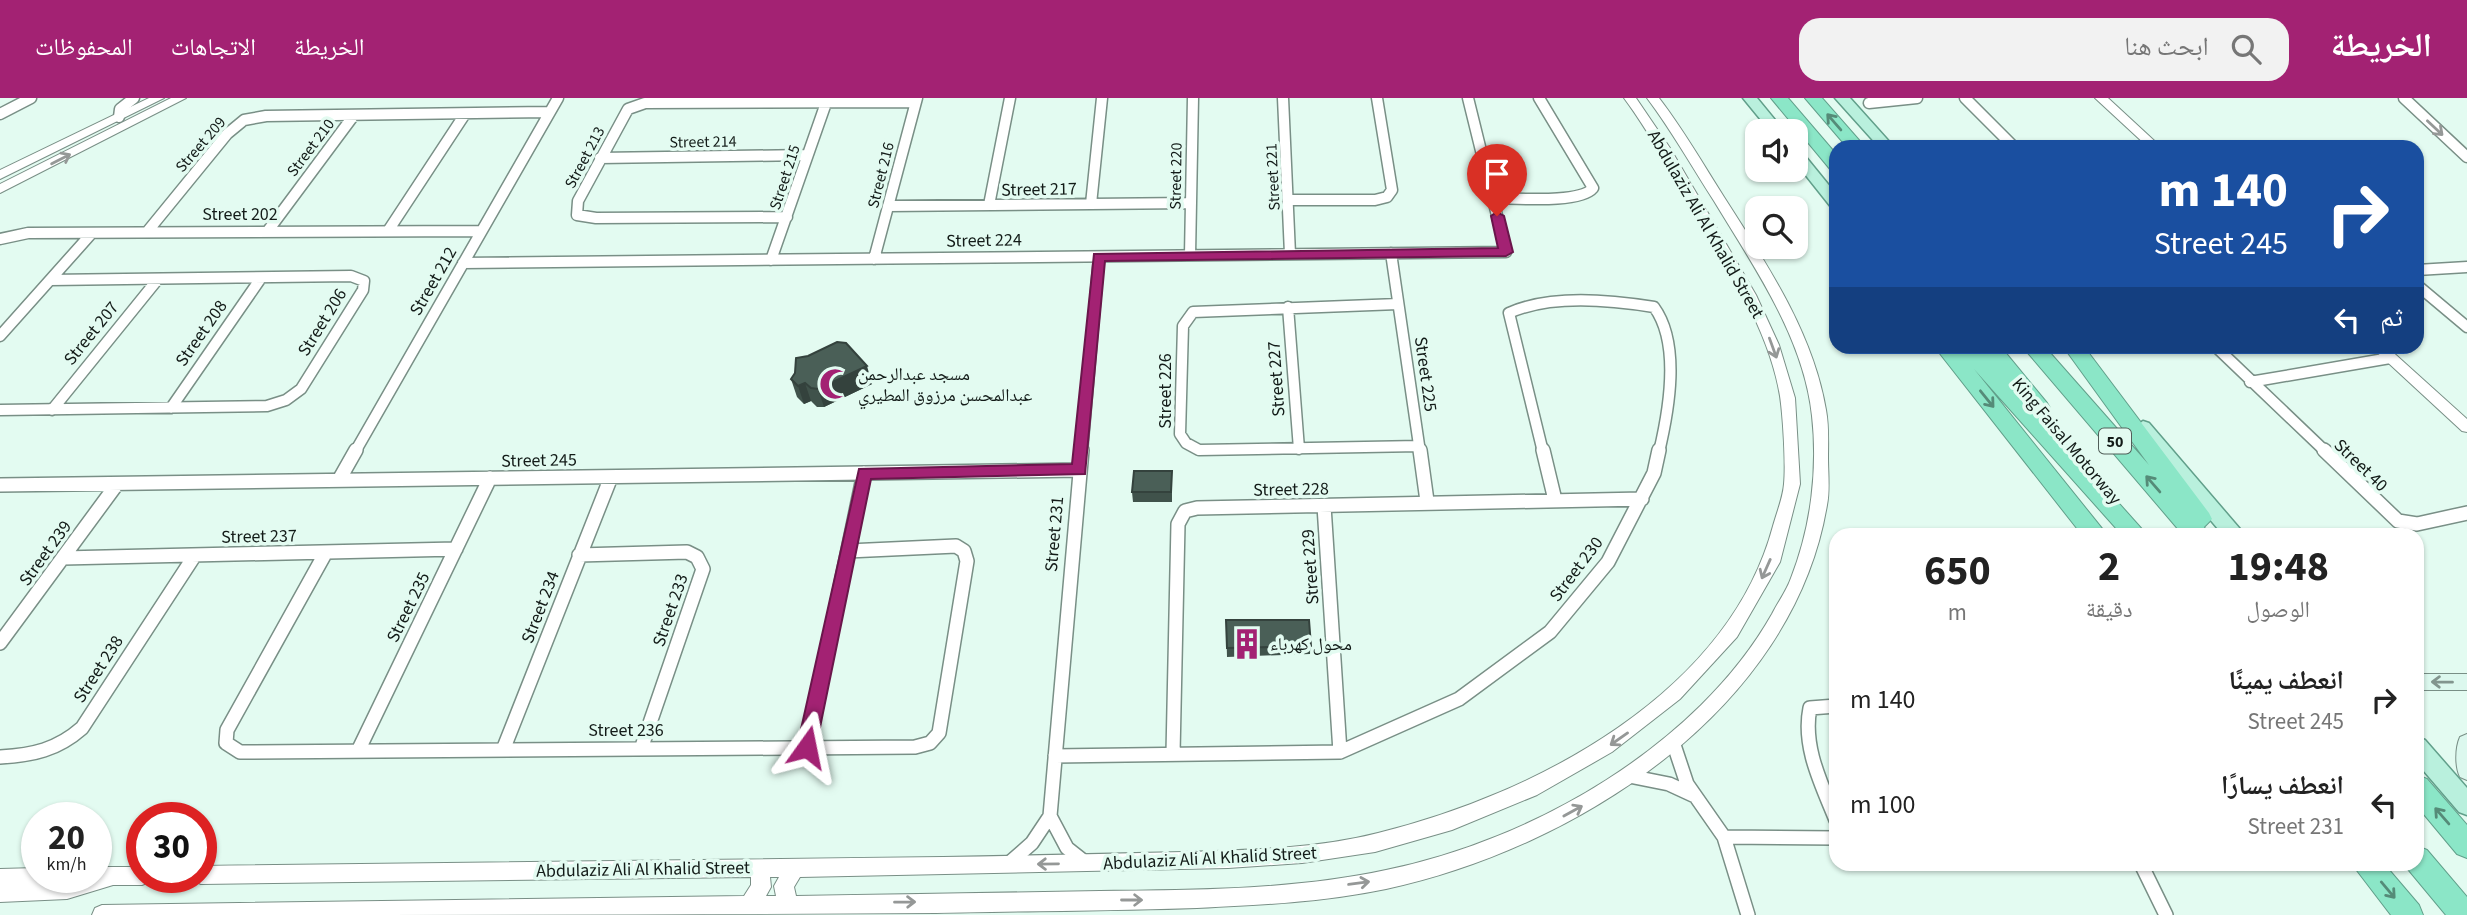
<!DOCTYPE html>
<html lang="ar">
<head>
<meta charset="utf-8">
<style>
  body { margin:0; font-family:"Source Sans 3","Noto Naskh Arabic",sans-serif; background:#f2f2f2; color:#222; direction:rtl; height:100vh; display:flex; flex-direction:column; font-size:26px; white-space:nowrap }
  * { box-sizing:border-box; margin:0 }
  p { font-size:23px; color:#767676 }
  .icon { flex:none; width:38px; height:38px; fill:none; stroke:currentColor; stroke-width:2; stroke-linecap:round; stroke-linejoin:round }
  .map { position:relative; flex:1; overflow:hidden; direction:ltr }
  .details { position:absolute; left:1829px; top:430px; width:595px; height:343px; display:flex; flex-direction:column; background:#fff; border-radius:21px; box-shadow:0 2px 5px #0004; direction:rtl }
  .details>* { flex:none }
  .guide { position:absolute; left:1829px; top:42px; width:595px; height:214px; border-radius:21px; box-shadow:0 2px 5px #0004; direction:rtl; background:#1a4fa0; color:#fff; overflow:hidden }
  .fabs { position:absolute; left:1745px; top:21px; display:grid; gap:14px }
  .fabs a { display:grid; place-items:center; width:63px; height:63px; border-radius:14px; background:#fff; box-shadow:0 2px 5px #0004; font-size:35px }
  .speed { position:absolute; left:21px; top:704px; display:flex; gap:14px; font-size:35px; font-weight:700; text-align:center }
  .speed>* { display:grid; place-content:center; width:91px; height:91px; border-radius:50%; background:#fff; box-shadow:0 2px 5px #0004; line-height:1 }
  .speed small { font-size:18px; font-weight:400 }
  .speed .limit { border:10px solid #d22; background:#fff; color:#111 }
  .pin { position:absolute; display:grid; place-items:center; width:60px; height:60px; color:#fff; margin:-72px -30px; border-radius:50% 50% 50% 0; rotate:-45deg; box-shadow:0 0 7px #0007 }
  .pin .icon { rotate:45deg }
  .me { position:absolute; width:77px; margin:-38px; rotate:12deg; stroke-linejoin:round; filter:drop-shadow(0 0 5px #0008) }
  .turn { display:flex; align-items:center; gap:24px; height:147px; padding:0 21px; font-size:32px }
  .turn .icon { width:91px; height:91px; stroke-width:2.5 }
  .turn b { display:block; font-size:49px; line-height:60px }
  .then { display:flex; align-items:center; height:66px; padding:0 21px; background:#0003; gap:14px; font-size:26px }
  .eta { display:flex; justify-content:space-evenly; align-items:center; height:119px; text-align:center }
  .eta b { font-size:42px; font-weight:700; line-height:49px }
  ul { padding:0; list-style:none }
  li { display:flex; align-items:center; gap:21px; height:105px; padding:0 21px }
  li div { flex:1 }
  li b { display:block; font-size:26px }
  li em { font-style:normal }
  header { display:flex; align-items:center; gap:42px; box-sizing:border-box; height:98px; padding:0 35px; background:#a32273; color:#fff }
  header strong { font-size:33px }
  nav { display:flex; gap:38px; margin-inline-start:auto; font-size:24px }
  .search { width:490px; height:63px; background:#f2f2f2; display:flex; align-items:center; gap:18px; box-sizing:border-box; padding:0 24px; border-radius:21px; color:#767676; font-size:26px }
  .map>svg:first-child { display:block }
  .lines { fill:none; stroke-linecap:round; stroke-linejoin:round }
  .minor-far1-casing { stroke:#798f86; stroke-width:13 }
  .minor-casing { stroke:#798f86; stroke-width:16 }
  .tertiary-casing { stroke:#798f86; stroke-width:2 }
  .secondary-casing { stroke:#798f86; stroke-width:2 }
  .primary-casing { stroke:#619f8a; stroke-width:3 }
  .motorway-casing { stroke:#619f8a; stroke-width:2 }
  .minor-far1 { stroke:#fff; stroke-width:10 }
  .minor { stroke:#fff; stroke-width:13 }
  .tertiary { fill:#fff; fill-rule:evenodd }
  .secondary { fill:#dcf8ee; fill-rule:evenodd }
  .primary { fill:#b9f0dd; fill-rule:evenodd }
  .motorway { fill:#8be6c7; fill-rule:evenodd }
  .wall { fill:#40524b }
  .shaded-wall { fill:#34423d }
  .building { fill:#4a5f57; stroke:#34423d; stroke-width:2 }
  .oneway { stroke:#558b78 }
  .oneway2 { stroke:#959897 }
  .oneway3 { stroke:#82958e }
  .route { fill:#a32273; stroke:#6a164b; stroke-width:2 }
  .labels { text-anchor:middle; stroke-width:7; stroke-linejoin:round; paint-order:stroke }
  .far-street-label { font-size:16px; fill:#131b18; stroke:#e3fbf1 }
  .shield { fill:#e3fbf1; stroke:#515e59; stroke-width:2 }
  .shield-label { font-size:16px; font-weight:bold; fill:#131b18 }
  .street-label { font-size:18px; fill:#131b18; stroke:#e3fbf1 }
  .poi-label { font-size:18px; fill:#131b18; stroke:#e3fbf1; text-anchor:start }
</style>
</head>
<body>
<header>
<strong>الخريطة</strong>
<div class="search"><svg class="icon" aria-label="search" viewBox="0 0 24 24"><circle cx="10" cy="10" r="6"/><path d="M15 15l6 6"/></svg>ابحث هنا</div>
<nav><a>الخريطة</a><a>الاتجاهات</a><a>المحفوظات</a></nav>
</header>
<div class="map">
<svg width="2467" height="817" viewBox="0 0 2467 817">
  <rect width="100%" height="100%" fill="#e3fbf1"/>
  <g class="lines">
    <defs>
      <path id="minor-far1" d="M1283,0L1290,156
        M1965,0L2014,49
        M2404,0L2467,59
        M1869,5L1917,0
        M0,16L31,0
        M119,19L120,11L134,0
        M600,60L807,57
        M1493,100C1515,100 1580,106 1593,90L1539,0
        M1289,102H1375L1387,99L1392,92L1377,0
        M1091,106L1102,0
        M989,107L1010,0
        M888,108L1190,105
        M787,119L596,120L577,117L578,103L628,11L645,5L914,4
        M388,133L465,16
        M147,134L227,36L244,22L266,18L549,14
        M267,134L354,17
        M0,141L28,135L481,133
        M1391,155L1420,354
        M1190,157L1193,0
        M874,161L917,0
        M771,162L826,5
        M463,165L1506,154L1468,0
        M2417,172L2467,169
        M2417,187L2467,229
        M1398,206L1193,214L1183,228L1180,336L1186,345L1199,352L1419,348
        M1288,209L1299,351
        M0,238L91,136
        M2215,248L2326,354
        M2250,284L2390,260
        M171,310L261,180
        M0,312L267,308L286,302L301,291L363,192L364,183L351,178L50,182
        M52,312L158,181
        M355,354L558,0
        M1082,354L1099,159
        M1543,354L1509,215C1551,196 1610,202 1654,209C1681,246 1669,312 1659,354"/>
      <path id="minor" d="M1082,352L1050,718L1067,750L1086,765
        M1420,352L1427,403
        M1543,352L1555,402
        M2324,352L2398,423L2417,426L2467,415
        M339,382L356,352
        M0,387L1079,372
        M1324,408L1340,654
        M326,454L227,632L226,645L240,654L915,649L930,645L939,635L967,463L964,453L956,448L848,453
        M579,457L687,454L697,459L703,471L641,651
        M63,460L456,451
        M0,545L117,386
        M1836,608L1810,610C1802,649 1822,687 1836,722
        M1673,644L1687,686L1724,739L1748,817
        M807,649L864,375
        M503,652L611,379
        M358,653L490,380
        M1173,655L1178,426L1185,413L1197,410L1642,401
        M1055,658L1340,654L1459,601L1550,534L1608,464L1654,375L1659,352
        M0,659C33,657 57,652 82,630L195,457
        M1629,678L1669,686L1695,698
        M1724,739L1836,740
        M2141,766L2166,817
        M1007,767L1032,745L1050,718"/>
      <path id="tertiary" d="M149,0H164L0,81V72Z
        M171,0H186L0,95V86Z
        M1624,0H1636L1670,50L1756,197L1779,247L1795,300L1800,386L1780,464L1737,539L1680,601L1612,654L1537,697L1452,732L1375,754L1302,765L1228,770L800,779L794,789L796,798C897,796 999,795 1100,793C1195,792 1293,792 1386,772C1533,742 1697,648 1772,516C1778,504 1787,492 1791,480C1811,429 1818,372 1812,318C1804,240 1754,169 1714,103C1692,69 1672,33 1647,0H1659C1683,31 1703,66 1724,99C1766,165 1813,234 1826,312C1829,328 1828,344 1828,360C1828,375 1830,392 1827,407C1793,612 1576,750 1386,791C1324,804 1261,807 1197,810C1110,813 1023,813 936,815C655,817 373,817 92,817L95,810L102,807L744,798L751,787V779L201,786L194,783L192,779H201V768C449,765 696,762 943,759C1023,758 1103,756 1183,754C1248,752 1315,751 1378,735C1536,696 1728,596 1773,428C1777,414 1783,399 1784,386C1786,366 1783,318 1780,298C1769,231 1727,169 1693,111C1671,74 1650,35 1624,0ZM770,779H779L774,788L776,798H766L771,789Z
        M2095,0H2108L2161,49H2148Z
        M2370,248H2386L2467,321V334L2462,333Z
        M102,769H142V779H151L149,784L142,787H113L67,801L0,804V771L37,770V779H68L66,783L80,779H96V771Z"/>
      <path id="secondary" d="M2417,576H2467V592H2417Z
        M2467,636V682L2460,679C2455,669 2455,650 2460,639Z"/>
      <path id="primary" d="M1743,0H1757L1784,33H1770Z
        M1835,0H1850L1894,49H1879Z
        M1796,52L1801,53L1836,96V111L1831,109L1796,65Z
        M2143,323L2149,325L2246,438H2224L2137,335L2134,330Z
        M2417,639L2425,642L2467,690V717L2459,714L2417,665Z"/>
      <path id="motorway" d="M1771,0H1788L1836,56V72L1830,71Z
        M1805,0H1822L1865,49H1847Z
        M1934,248H1977L1980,252L1978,248H2000L2047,305L2050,310L2040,317L2148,438H2123L1974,271L2108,438H2083Z
        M2022,248H2044L2149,367L2068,255L2071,250H2085L2209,415L2212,421L2204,429L2209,438H2184Z
        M2417,677L2427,681L2467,727V760L2457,756L2417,708Z
        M2417,748L2427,752L2467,799V817H2446L2407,770L2405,766H2417Z
        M2352,766H2384L2419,807L2423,817H2391Z"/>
    </defs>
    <!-- minor-far1 casing -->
    <use href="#minor-far1" class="minor-far1-casing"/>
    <!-- minor casing -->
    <use href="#minor" class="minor-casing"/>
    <!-- tertiary casing -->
    <use href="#tertiary" class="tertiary-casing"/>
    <!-- secondary casing -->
    <use href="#secondary" class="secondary-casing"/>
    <!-- primary casing -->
    <use href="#primary" class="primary-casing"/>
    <!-- motorway casing -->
    <use href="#motorway" class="motorway-casing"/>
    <!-- minor-far1 -->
    <use href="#minor-far1" class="minor-far1"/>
    <!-- minor -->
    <use href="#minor" class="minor"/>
    <!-- tertiary -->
    <use href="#tertiary" class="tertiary"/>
    <!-- secondary -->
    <use href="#secondary" class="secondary"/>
    <!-- primary -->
    <use href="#primary" class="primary"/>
    <!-- motorway -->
    <use href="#motorway" class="motorway"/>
  </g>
  <!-- wall -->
  <path class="wall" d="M791,281L872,286L824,309H817L811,303L804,306L797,299Z
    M1172,382V404H1133L1132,394Z
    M1226,522L1311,548L1310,556L1227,559Z"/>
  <!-- shaded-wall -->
  <path class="shaded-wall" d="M867,268L872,286L824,309L818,291Z
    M805,285L811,303L804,306L798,288Z"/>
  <!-- building -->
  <path class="building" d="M837,244L846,245L867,268L818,291L811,290L805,285L798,288L791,281L795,275L796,260L808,258Z
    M1134,373H1172L1171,394H1132Z
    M1226,522H1309L1311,548L1227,550Z"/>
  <!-- one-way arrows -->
  <defs><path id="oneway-shaft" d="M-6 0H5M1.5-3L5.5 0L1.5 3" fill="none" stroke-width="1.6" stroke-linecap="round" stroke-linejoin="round" transform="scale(1.75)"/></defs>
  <g class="oneway">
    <use href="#oneway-shaft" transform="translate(1834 24) rotate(-131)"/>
    <use href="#oneway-shaft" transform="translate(1987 301) rotate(51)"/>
    <use href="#oneway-shaft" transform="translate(2153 386) rotate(-131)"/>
    <use href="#oneway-shaft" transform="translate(2442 718) rotate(-131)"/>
    <use href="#oneway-shaft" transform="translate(2388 792) rotate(50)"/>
  </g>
  <g class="oneway2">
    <use href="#oneway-shaft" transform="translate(2435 30) rotate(43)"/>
    <use href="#oneway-shaft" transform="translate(61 61) rotate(-27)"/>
    <use href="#oneway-shaft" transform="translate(1773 250) rotate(70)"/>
    <use href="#oneway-shaft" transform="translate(1766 471) rotate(114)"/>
    <use href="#oneway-shaft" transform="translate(1619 641) rotate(145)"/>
    <use href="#oneway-shaft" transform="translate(1573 713) rotate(-29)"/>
    <use href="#oneway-shaft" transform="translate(1048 766) rotate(179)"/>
    <use href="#oneway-shaft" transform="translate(1359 785) rotate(-8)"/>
    <use href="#oneway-shaft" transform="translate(1132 802)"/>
    <use href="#oneway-shaft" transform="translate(905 804) rotate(-1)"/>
  </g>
  <use class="oneway3" href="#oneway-shaft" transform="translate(2442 584) rotate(-179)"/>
  <!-- route -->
  <path class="route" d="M1497,114L1504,118L1513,154L1506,158L1105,163L1085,376L871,381L816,649L813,655H800L797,649L859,371L1072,366L1094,156L1498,150L1491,118Z"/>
  <!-- icons -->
  <defs>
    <symbol id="mosque-bare" viewBox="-9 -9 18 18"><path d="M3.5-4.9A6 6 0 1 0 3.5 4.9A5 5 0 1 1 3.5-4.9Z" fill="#a32273" stroke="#e3fbf1" stroke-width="2.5" paint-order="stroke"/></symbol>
    <symbol id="building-bare" viewBox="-9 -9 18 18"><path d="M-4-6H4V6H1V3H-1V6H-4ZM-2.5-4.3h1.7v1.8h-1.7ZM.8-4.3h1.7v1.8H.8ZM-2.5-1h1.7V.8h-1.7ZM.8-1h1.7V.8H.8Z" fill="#a32273" stroke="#e3fbf1" stroke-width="2.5" paint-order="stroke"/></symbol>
  </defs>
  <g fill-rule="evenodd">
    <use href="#mosque-bare" x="813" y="264" width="44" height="44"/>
    <use href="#building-bare" x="1225" y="524" width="44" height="44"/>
  </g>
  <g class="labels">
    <!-- far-street labels -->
    <g class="far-street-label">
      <text transform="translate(703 43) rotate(-1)" y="6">Street 214</text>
      <text transform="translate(200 46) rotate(-49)" y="6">Street 209</text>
      <text transform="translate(310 49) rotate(-53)" y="6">Street 210</text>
      <text transform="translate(584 59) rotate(-62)" y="6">Street 213</text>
      <text transform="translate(880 77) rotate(-76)" y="6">Street 216</text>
      <text transform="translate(1175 78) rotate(-89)" y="6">Street 220</text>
      <text transform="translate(784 79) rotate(-72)" y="6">Street 215</text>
      <text transform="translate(1272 79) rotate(-93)" y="6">Street 221</text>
    </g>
    <!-- shield labels -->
    <rect class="shield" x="2099" y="330.5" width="32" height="25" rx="5"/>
    <g class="shield-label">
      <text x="2115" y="349">50</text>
    </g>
    <!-- street labels -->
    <g class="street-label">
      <text transform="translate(1039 91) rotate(-1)" y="6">Street 217</text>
      <text x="240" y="122">Street 202</text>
      <text transform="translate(1706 126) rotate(60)" y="6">Abdulaziz Ali Al Khalid Street</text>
      <text transform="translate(984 142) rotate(-1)" y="6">Street 224</text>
      <text transform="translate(433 183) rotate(-60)" y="6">Street 212</text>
      <text transform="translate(322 224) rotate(-58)" y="6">Street 206</text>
      <text transform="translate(91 235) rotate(-51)" y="6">Street 207</text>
      <text transform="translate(201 235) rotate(-55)" y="6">Street 208</text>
      <text transform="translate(1426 276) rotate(82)" y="6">Street 225</text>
      <text transform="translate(1276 281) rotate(-94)" y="6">Street 227</text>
      <text transform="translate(1165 293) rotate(-90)" y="6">Street 226</text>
      <text transform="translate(2067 343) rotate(50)" y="6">King Faisal Motorway</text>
      <text transform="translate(539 362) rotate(-1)" y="6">Street 245</text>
      <text transform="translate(2361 367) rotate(44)" y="6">Street 40</text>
      <text transform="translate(1291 391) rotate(-1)" y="6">Street 228</text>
      <text transform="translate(1054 436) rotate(-85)" y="6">Street 231</text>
      <text transform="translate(259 438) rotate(-1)" y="6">Street 237</text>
      <text transform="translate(45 455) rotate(-54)" y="6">Street 239</text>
      <text transform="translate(1310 469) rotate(-94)" y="6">Street 229</text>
      <text transform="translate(1576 471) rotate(-53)" y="6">Street 230</text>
      <text transform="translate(408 509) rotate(-64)" y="6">Street 235</text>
      <text transform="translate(540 509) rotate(-69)" y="6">Street 234</text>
      <text transform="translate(670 512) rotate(-71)" y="6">Street 233</text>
      <text transform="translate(98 571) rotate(-57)" y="6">Street 238</text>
      <text x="626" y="638">Street 236</text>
      <text transform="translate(1210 760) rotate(-3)" y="6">Abdulaziz Ali Al Khalid Street</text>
      <text transform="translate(643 771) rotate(-1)" y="6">Abdulaziz Ali Al Khalid Street</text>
    </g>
    <!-- poi labels -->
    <g class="poi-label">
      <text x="858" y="282">مسجد عبدالرحمن<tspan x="858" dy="21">عبدالمحسن مرزوق المطيري</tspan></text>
      <text x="1270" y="552">محول كهرباء</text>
    </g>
  </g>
</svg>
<div class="fabs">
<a><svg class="icon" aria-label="sound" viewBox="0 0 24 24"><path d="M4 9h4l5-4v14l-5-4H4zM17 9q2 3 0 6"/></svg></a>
<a><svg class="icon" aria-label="search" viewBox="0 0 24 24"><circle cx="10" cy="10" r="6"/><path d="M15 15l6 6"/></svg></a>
</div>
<div class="speed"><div>20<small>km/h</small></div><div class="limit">30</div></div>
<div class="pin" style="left:1497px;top:118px;background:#d93025"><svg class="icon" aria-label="arrive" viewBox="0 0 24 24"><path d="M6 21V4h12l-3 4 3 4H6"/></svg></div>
<svg class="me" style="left:807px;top:649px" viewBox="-20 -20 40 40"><path d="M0-17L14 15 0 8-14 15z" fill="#a32273" stroke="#fff" stroke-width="4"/></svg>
<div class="guide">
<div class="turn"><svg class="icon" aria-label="right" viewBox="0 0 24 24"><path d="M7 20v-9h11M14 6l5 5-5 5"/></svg><div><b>140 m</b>Street 245</div></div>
<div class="then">ثم<svg class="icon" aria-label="left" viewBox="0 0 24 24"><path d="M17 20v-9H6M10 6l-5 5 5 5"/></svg></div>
</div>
<section class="details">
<div class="eta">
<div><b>19:48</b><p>الوصول</p></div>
<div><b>2</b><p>دقيقة</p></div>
<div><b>650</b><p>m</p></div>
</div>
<ul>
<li><svg class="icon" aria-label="right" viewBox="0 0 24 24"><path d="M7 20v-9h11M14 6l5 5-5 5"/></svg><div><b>انعطف يمينًا</b><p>Street 245</p></div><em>140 m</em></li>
<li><svg class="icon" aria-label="left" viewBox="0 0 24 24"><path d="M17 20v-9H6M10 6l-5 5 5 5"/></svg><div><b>انعطف يسارًا</b><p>Street 231</p></div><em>100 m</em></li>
</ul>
</section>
</div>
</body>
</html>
